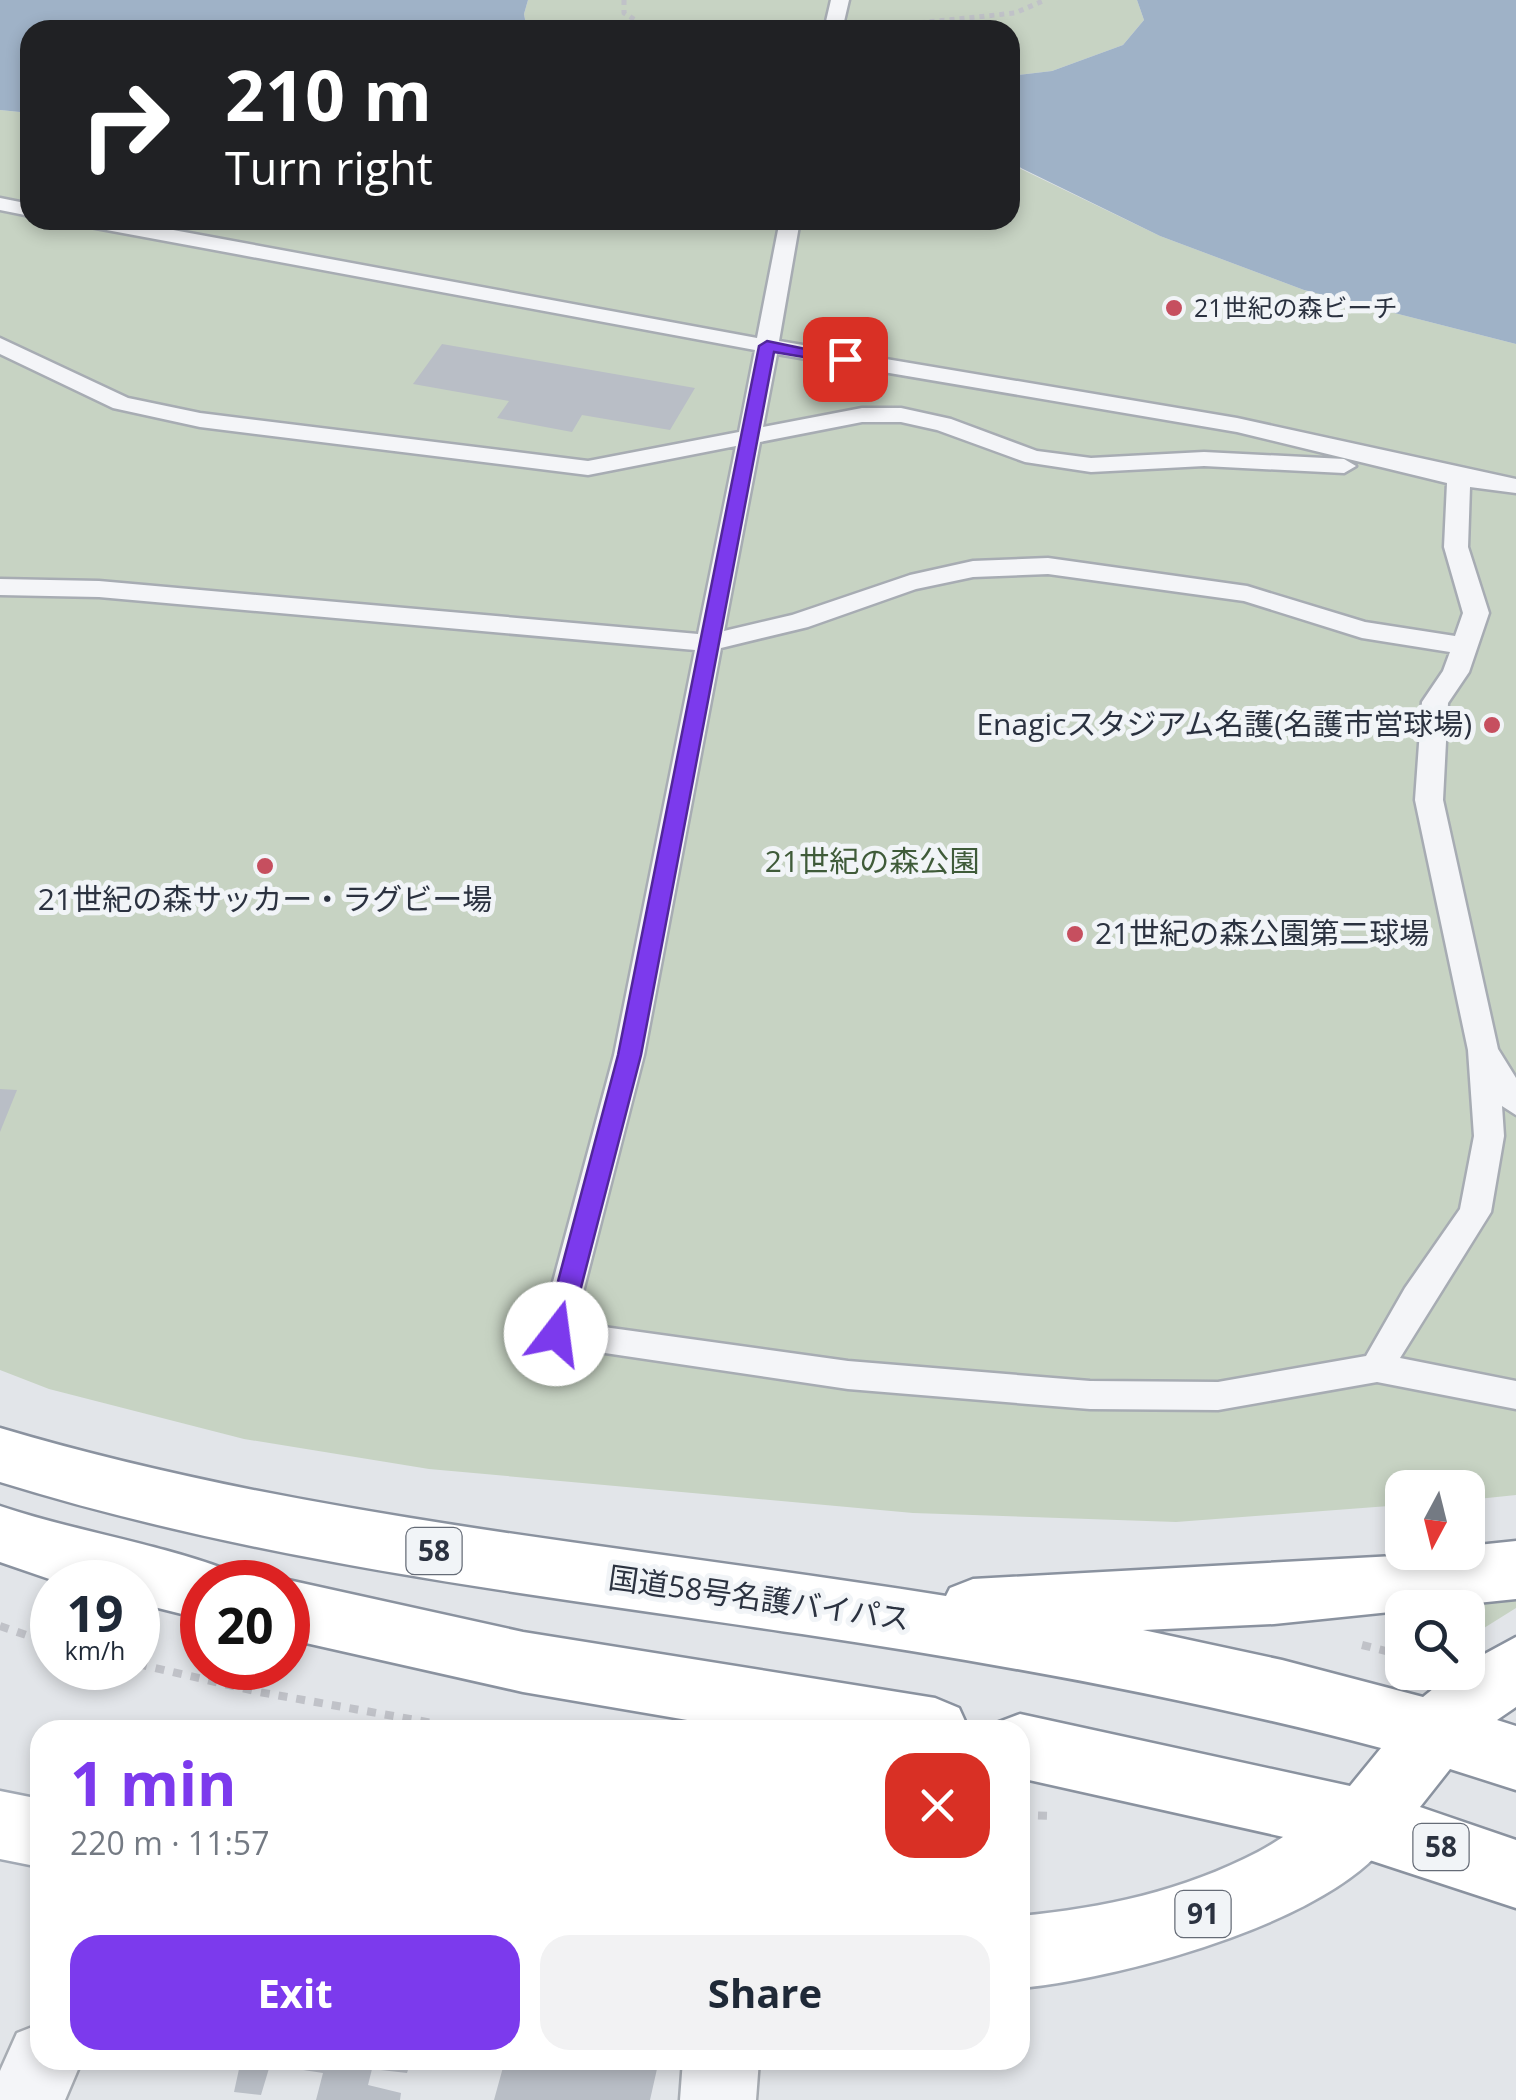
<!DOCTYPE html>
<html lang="en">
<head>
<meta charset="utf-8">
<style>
  body { margin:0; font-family:"Open Sans","Noto Sans JP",sans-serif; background:#f2f2f3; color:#1f2937; height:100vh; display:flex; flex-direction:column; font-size:38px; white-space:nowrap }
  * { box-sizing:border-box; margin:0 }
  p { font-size:32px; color:#747a83 }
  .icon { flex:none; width:55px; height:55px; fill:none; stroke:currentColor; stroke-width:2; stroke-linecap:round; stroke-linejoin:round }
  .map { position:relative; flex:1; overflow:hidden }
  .details { position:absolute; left:30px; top:1720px; width:1000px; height:350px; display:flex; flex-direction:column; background:#fff; border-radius:30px; box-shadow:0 5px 15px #0003 }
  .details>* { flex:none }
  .guide { position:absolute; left:20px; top:20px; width:1000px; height:210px; border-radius:30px; box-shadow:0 5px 15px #0003; background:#202124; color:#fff; overflow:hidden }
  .needle { width:65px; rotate:187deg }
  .buttons { position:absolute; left:1385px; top:1470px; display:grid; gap:20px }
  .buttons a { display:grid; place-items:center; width:100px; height:100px; border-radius:20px; background:#fff; box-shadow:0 5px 15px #0003; font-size:50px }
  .speed { position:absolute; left:30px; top:1560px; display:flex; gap:20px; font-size:50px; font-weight:700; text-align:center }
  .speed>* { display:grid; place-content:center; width:130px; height:130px; border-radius:50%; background:#fff; box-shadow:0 5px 15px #0003; line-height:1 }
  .speed small { font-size:25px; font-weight:400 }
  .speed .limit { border:15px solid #d22; background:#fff; color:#111 }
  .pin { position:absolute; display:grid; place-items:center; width:85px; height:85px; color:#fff; margin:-42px; border-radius:20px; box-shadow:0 5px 15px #0006 }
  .me { position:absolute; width:110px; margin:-55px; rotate:15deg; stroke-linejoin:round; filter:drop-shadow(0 0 8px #0008) }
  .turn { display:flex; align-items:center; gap:35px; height:210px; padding:0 40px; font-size:45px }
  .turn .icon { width:130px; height:130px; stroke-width:2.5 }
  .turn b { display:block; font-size:70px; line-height:85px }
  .round { display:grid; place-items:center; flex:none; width:105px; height:105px; border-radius:30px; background:#f2f2f3 }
  .head { display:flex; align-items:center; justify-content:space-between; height:170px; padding:0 40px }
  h1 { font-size:60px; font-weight:700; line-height:75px; color:#7c3aed }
  .cta { display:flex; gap:20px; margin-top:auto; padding:20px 40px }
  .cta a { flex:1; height:115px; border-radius:30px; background:#7c3aed; color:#fff; font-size:40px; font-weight:700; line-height:115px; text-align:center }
  .cta a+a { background:#f2f2f3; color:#1f2937 }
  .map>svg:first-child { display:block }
  .green { fill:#c7d3c3 }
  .water { fill:#9fb2c7 }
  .building { fill:#b9bec6 }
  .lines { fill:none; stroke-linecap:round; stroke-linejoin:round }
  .service-casing { stroke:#a7acb3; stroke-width:5 }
  .minor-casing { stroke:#a7acb3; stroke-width:5 }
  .primary-casing { stroke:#a2a9b4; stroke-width:5 }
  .trunk-casing { stroke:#8a929f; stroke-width:5 }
  .path-far1 { stroke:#c0c2c8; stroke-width:5; stroke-dasharray:5 5; stroke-linecap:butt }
  .path { stroke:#c0c2c8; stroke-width:8; stroke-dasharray:9 9; stroke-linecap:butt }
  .service { fill:#f4f5f8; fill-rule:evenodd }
  .minor { fill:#f4f5f8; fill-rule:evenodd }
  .primary { fill:#fff; fill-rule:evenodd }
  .trunk { fill:#fff; fill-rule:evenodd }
  .route { fill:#7c3aed; stroke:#51269a; stroke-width:2.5 }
  .poi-dot { fill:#c64f5f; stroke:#f1f4f7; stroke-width:4 }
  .labels { text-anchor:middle; stroke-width:10; stroke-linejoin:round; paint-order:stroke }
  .far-poi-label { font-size:25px; fill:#2b3240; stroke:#f1f4f7; text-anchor:start }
  .shield { fill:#f1f4f7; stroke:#666c77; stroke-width:2.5 }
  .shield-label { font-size:28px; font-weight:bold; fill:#2b3240 }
  .poi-label { font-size:30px; fill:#2b3240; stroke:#f1f4f7; text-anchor:end }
  .park-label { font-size:30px; fill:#3f5b39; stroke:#f1f4f7 }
  .street-label { font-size:30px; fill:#2b3240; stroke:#f1f4f7 }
</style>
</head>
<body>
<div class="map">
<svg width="1516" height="2100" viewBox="0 0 1516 2100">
  <rect width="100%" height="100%" fill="#e2e5e9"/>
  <!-- green -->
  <path class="green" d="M528,0H1137L1144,20L1123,45L1052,71L1010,76V30H527L524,14Z
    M0,110L30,113V220H1010V158L1021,169L1160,236L1304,290L1516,344V1495L1468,1500V1488H1402V1505L1176,1522L913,1513L429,1469L244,1439L49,1389L0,1370Z
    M1516,1601V1608L1468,1638V1608H1432Z"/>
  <!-- water -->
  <path class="water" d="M0,0H528L524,14L527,30H30V113L0,110Z
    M1137,0H1516V344L1304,290L1160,236L1021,168L1010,158V76L1052,71L1123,45L1144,20Z"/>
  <!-- building -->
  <path class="building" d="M442,344L695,388L670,430L582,415L572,432L497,418L509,401L413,384Z
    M0,1089L17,1090L0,1132Z
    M241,2060H411L407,2073L372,2069L368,2085L401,2093L400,2100H316L323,2073L270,2065L261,2095L234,2092Z
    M505,2060H659L650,2100H494Z"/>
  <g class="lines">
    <defs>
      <path id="service" d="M831,0H849L842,30H824Z
        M0,198L30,204V216L0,210Z
        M75,220H119L757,338L780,220H800L779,341L1237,418L1516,479V493L1470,487L1468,547L1489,613L1469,672L1448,703L1443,800L1498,1049L1516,1078V1115L1502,1106L1504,1136L1491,1212L1400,1358L1516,1381V1409L1377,1382L1218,1410L1090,1409L848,1389L544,1344L539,1334L614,1055L695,650L99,597L0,595V579L99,581L698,634L736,446L588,475L200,427L113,408L0,354V338L128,398L200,413L588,461L739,432L755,350L85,226ZM777,354L1237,432L1447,483L1444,547L1463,613L1455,636L1365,622L1247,586L1048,558L973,561L910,575L792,615L724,631L760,442L862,422H901L937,430L1025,462L1091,472L1204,466L1344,473L1356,466L1344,459L1204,452L1091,458L1037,451L951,419L901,408H862L763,427ZM1048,574L1244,601L1362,638L1450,652L1443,671L1422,702L1415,800L1468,1050L1474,1136L1460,1209L1405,1288L1366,1356L1218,1382L1090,1381L848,1361L575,1323L644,1055L721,648L808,627L916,589L973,577Z"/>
      <path id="minor" d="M40,2024V2060H82L65,2100H0V2071L17,2033Z
        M683,2060H759L756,2100H680Z"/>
      <path id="primary" d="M1365,1789L1390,1798L1400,1822C1358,1918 1118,1979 1020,1988V1916C1104,1908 1183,1891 1258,1852C1295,1832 1326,1804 1365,1789Z
        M0,1791L40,1799V1867L0,1859Z"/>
      <path id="trunk" d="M0,1428C308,1520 629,1545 946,1596L950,1588L973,1579L1468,1552V1546L1516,1541V1599L1274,1624L1143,1630L1282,1660L1423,1697L1454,1672H1468V1663L1516,1637V1707L1497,1720L1516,1726V1790L1450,1769L1420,1807L1516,1840V1908L1333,1848L1020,1778V1730H993L996,1723L1020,1714L1350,1786L1381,1748C1190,1698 997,1663 802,1634C532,1594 261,1563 0,1482Z
        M0,1506C74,1531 152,1542 225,1569L231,1582H202V1619L138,1603V1582H58L0,1562Z
        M288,1580L523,1632L935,1698L959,1708L969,1730H746L523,1692L288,1639V1582H282Z"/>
    </defs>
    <!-- service casing -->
    <use href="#service" class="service-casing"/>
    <!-- minor casing -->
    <use href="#minor" class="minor-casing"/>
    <!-- primary casing -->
    <use href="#primary" class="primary-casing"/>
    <!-- trunk casing -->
    <use href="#trunk" class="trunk-casing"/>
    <!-- path-far1 -->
    <path class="path-far1" d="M624,0V13L651,30
      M870,28L1015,13L1045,0"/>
    <!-- path -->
    <path class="path" d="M0,1626L52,1644
      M1362,1645L1402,1655
      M138,1664L259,1692L472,1730
      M1020,1815L1053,1816"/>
    <!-- service -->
    <use href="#service" class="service"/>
    <!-- minor -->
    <use href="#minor" class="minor"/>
    <!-- primary -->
    <use href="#primary" class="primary"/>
    <!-- trunk -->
    <use href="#trunk" class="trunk"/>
  </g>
  <!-- route -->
  <path class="route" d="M767,341L854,359L845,364L774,352L641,1055L569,1334L556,1345L544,1334L618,1055L759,346Z"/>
  <!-- markers -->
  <g class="poi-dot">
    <circle cx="1174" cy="308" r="10"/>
    <circle cx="1492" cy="725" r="10"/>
    <circle cx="265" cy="866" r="10"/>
    <circle cx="1075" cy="934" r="10"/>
  </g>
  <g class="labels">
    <!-- far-poi labels -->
    <g class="far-poi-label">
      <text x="1194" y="317">21世紀の森ビーチ</text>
    </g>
    <!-- shield labels -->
    <g class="shield">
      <rect x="406.5" y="1528" width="55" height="46" rx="8"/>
      <rect x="1413.5" y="1824" width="55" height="46" rx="8"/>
      <rect x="1175.5" y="1891" width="55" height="46" rx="8"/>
    </g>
    <g class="shield-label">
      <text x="434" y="1561">58</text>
      <text x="1441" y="1857">58</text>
      <text x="1203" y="1924">91</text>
    </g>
    <!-- poi labels -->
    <g class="poi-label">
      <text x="1472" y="735">Enagicスタジアム名護(名護市営球場)</text>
      <text x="265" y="910" text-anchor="middle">21世紀の森サッカー・ラグビー場</text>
      <text x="1095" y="944" text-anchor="start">21世紀の森公園第二球場</text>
    </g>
    <!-- park labels -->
    <g class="park-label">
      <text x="872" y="872">21世紀の森公園</text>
    </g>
    <!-- street labels -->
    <g class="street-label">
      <text transform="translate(759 1599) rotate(8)" y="10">国道58号名護バイパス</text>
    </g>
  </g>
</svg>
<div class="buttons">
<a><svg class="needle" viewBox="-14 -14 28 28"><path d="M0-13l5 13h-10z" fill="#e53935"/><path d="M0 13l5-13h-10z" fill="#747a83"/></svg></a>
<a><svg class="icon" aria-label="search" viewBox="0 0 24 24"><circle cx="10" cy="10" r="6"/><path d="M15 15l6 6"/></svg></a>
</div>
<div class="speed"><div>19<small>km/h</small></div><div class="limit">20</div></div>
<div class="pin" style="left:845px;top:359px;background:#d93025"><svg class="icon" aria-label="arrive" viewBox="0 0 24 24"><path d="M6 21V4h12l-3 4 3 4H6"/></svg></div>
<svg class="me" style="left:556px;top:1334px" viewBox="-20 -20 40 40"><circle r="19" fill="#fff"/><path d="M0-13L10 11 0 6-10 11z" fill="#7c3aed"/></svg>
<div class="guide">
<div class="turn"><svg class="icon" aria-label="right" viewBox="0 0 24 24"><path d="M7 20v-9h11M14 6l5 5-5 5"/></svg><div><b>210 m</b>Turn right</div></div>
</div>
<section class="details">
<div class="head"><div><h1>1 min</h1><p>220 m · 11:57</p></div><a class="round" style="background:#d93025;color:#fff"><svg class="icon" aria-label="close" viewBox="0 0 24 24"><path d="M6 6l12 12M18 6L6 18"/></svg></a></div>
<div class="cta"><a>Exit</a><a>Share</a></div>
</section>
</div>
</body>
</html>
